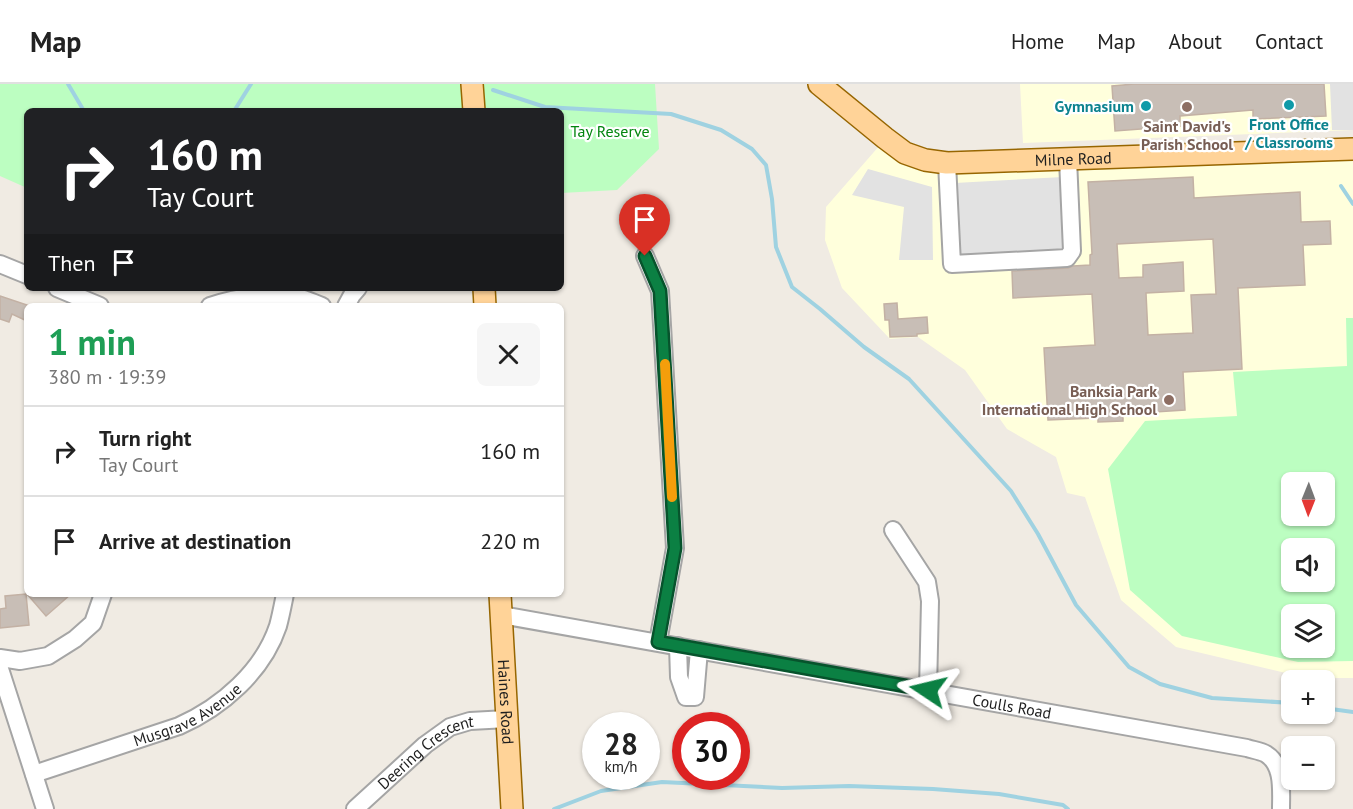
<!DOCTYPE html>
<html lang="en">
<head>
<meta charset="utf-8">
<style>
  body { margin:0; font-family:"PT Sans",sans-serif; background:#f6f6f6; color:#222; height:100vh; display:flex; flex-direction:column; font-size:22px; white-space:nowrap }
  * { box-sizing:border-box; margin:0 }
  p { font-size:20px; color:#767676 }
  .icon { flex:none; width:33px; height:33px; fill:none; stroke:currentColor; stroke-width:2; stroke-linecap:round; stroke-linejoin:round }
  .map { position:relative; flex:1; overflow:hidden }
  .details { position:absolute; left:24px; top:219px; width:540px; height:294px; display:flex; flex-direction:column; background:#fff; border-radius:9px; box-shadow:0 2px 4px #0004 }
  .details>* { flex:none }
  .hud { position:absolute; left:24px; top:24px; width:540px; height:183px; border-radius:9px; box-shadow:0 2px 4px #0004; background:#202124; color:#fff; overflow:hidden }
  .needle { width:39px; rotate:181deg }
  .controls { position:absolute; left:1281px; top:388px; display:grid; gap:12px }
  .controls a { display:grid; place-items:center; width:54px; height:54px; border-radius:9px; background:#fff; box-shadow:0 2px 4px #0004; font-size:30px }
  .speed { position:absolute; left:582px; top:628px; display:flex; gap:12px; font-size:30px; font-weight:700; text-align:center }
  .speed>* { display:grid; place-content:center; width:78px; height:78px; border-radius:50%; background:#fff; box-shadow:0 2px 4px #0004; line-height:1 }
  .speed small { font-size:15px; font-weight:400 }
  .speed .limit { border:9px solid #d22; background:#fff; color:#111 }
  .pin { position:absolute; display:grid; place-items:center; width:51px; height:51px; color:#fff; margin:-62px -26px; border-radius:50% 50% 50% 0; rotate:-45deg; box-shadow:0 0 6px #0007 }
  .pin .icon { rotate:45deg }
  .me { position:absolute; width:66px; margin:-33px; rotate:280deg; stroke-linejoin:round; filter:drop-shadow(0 0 4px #0008) }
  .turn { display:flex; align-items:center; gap:21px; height:126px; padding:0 24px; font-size:27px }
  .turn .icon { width:78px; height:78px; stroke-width:2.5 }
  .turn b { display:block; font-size:42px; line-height:51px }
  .then { display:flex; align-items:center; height:57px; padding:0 24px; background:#0003; gap:12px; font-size:22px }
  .round { display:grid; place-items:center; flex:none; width:63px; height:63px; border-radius:9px; background:#f6f6f6 }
  .head { display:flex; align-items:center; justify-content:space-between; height:102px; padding:0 24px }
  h1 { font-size:36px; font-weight:700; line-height:45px; color:#1e9e55 }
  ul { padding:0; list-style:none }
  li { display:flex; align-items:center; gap:18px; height:90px; padding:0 24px; border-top:2px solid #e0e0e0 }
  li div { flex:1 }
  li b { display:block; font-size:22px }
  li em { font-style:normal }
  header { display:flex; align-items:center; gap:36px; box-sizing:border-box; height:84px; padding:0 30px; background:#fff; border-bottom:2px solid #e0e0e0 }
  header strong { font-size:28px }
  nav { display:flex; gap:33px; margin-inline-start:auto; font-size:21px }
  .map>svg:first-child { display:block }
  .education { fill:#ffffdc; fill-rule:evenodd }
  .park { fill:#bcfec1; fill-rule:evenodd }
  .parking { fill:#e2e2e2 }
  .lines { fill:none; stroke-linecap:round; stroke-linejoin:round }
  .stream { stroke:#9fd2e1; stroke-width:4 }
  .building { fill:#c8beb6; stroke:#c3b1a4; stroke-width:1.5; fill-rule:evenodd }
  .minor-casing { stroke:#a5a5a5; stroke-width:20 }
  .major-casing { stroke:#976600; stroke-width:24 }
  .minor { stroke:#fff; stroke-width:16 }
  .major { stroke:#ffd398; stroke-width:21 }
  .route-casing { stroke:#07532c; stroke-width:15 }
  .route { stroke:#0b8043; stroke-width:10 }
  .slow { stroke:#f59e0b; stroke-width:10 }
  .culture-dot { fill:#0f9aa8; stroke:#fff; stroke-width:2 }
  .education-dot { fill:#8d6e63; stroke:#fff; stroke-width:2 }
  .labels { text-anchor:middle; stroke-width:4.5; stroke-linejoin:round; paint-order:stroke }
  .culture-label { font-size:16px; font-weight:bold; fill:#0d838f; stroke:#fff; text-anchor:end }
  .education-label { font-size:16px; font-weight:bold; fill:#785e54; stroke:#fff }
  .park-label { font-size:16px; fill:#02850e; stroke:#fff }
  .street-label { font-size:16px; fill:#1e1e1e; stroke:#fff }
</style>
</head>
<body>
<header>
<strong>Map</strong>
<nav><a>Home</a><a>Map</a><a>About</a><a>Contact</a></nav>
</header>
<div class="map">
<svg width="1353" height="725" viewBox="0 0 1353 725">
  <rect width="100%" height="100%" fill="#f0ebe3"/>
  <!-- education -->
  <path class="education" d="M1020,0H1353V46L1023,59Z
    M880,61L901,75L1353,72V594H1307L1176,563L1121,516L1085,413L1067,409L1056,373L1007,345L965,286L918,253L890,255L842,204L825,156L826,123ZM1292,399H1324V432H1292ZM1292,465H1324V498H1292ZM1292,531H1324V564H1292Z"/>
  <!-- park -->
  <path class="park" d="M0,0H463L465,27H27V104L0,92Z
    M480,0H655L659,65L617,106L561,109V27H481Z
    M1346,234H1353V577L1298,578L1182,552L1130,506L1108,385L1145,337L1237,332L1233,288L1347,282ZM1292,399H1324V432H1292ZM1292,465H1324V498H1292ZM1292,531H1324V564H1292Z"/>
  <!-- parking -->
  <path class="parking" d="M1330,0H1353V46H1332Z
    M868,85L932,103L933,176H899L904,123L852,111Z
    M1063,93L1067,163L1060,170L965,174L959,169L955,99Z"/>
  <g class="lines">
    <!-- stream -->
    <path class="stream" d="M68,0L84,27
      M493,6L545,23L671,30L721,46L752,65L766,81L772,115L776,163L792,203L820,225L864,263L909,295L1011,407L1038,450L1076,521L1129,583L1160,600L1212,614L1292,619
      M234,27L251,0
      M1341,102L1353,120
      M1324,624L1353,628
      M554,725L601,707L662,698L782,704L849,702L933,705L999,710L1063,721L1068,725"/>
  </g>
  <!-- building -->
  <path class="building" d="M1134,0H1324L1326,32L1253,35V26L1180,32V42L1115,47L1112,2Z
    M1193,93L1194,114L1300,108L1301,138L1330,137L1331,160L1303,161L1305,201L1238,204L1242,285L1183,288L1185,326L1123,330V337L1098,338V334L1048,336L1044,264L1095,261L1092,210L1013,214L1012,187L1068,184L1073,182L1090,181V171L1092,170L1088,98ZM1213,155L1216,210L1191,211L1193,249L1148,251L1146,209L1184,207L1183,178L1143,181V193L1119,194L1117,160Z
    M0,212L27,221V237L12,230L9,238L0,235Z
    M897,219L898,235L927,233L928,249L917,250V252L890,253L889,236H885L884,220Z
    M26,510L29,541L0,544V525L6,524L5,512Z
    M27,510H71L46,532Z"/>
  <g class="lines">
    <defs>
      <g id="minor">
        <path d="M947,79L952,180L1067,174L1072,167L1068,75"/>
        <path d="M645,172L660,207L675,464L658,558"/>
        <path d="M0,180L27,191"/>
        <path d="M57,204L100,222"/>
        <path d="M210,222C239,212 273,208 304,215C310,217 316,220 322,222"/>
        <path d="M346,222L352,211L358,204"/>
        <path d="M893,446L927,498L930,517L928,606"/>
        <path id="s1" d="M501,531L1247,664C1253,666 1261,667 1266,670C1284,681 1281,707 1281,725"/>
        <path d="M678,562L679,593L686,613H695L699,566"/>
        <path d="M0,574L20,577L48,572L75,555L93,539L103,510"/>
        <path d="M0,585L45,725"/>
        <path id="s2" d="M34,690L179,642C222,623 263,587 278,542C281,531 283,520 285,510"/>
        <path id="s3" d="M355,725L425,661L450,643L470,637L507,635"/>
      </g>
      <g id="major">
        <path d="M472,0L474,27"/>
        <path id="s4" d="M819,0L885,54L905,69L925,76L947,79L1353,65"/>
        <path d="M484,204L485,222"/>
        <path id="s5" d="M500,510L512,725"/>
      </g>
    </defs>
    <!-- minor casing -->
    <use href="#minor" class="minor-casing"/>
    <!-- major casing -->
    <use href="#major" class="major-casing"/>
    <!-- minor -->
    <use href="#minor" class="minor"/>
    <!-- major -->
    <use href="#major" class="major"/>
  </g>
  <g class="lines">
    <defs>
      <path id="route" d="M645,172L660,207L675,464L658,558L928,606"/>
    </defs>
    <!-- route casing -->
    <use href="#route" class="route-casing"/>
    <!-- route -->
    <use href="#route" class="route"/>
    <!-- slow -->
    <path class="slow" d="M665,280L672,413"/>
  </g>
  <!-- markers -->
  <g class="culture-dot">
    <circle cx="1289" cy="21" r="6"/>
    <circle cx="1146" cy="22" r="6"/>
  </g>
  <g class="education-dot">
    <circle cx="1187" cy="23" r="6"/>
    <circle cx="1169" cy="316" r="6"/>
  </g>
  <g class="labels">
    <!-- culture labels -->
    <g class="culture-label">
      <text x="1134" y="28">Gymnasium</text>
      <text x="1289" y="46" text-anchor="middle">Front Office<tspan x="1289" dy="18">/ Classrooms</tspan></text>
    </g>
    <!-- education labels -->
    <g class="education-label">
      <text x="1187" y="48">Saint David's<tspan x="1187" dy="18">Parish School</tspan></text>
      <text x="1157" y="313" text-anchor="end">Banksia Park<tspan x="1157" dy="18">International High School</tspan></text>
    </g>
    <!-- park labels -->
    <g class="park-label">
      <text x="610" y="53">Tay Reserve</text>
    </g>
    <!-- street labels -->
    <g class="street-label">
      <text dy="6" stroke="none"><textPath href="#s4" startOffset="280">Milne Road</textPath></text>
      <text dy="6" stroke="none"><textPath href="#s5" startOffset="108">Haines Road</textPath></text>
      <text dy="6" stroke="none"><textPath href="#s1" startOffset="519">Coulls Road</textPath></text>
      <text dy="6" stroke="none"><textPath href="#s2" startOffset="165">Musgrave Avenue</textPath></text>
      <text dy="6" stroke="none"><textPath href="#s3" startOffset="92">Deering Crescent</textPath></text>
    </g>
  </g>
</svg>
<div class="controls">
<a><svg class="needle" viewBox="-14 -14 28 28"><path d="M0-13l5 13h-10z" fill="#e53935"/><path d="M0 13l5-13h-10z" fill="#767676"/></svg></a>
<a><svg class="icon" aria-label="sound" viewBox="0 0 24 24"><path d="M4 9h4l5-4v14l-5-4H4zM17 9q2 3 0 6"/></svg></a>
<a><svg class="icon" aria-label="layers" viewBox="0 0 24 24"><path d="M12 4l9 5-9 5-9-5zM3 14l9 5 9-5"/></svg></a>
<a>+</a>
<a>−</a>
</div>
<div class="speed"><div>28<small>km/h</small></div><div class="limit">30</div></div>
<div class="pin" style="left:645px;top:172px;background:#d93025"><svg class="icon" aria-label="arrive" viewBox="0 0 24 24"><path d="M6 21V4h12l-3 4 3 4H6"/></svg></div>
<svg class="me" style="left:928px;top:606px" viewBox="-20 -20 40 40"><path d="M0-17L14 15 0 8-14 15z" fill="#0b8043" stroke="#fff" stroke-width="4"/></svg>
<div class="hud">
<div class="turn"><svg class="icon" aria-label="right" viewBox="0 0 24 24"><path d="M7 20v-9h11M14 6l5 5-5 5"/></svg><div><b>160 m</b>Tay Court</div></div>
<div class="then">Then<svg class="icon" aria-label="arrive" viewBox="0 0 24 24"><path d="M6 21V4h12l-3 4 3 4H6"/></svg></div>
</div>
<section class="details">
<div class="head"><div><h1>1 min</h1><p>380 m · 19:39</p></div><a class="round"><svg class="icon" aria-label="close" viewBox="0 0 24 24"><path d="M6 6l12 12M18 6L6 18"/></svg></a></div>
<ul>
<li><svg class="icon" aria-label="right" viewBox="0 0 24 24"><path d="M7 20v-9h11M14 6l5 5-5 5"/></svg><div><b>Turn right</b><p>Tay Court</p></div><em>160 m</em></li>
<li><svg class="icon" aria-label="arrive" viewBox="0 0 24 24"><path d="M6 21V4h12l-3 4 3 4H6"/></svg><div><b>Arrive at destination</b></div><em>220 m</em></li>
</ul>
</section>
</div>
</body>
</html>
